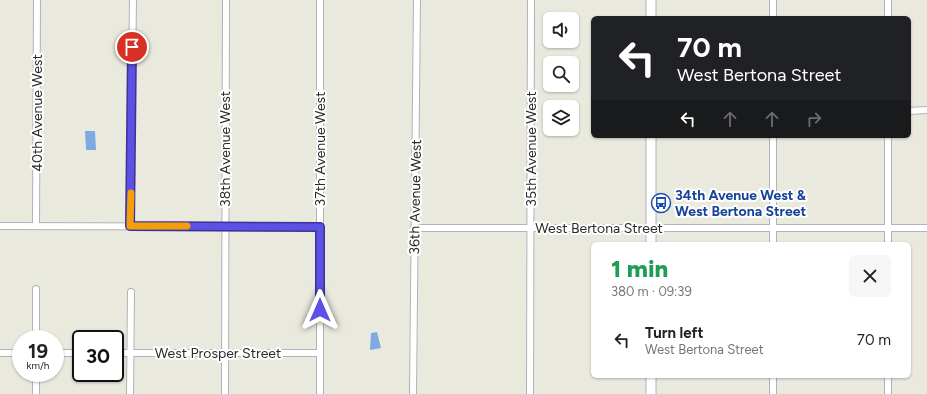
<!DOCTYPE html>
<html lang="en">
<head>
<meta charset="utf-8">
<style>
  body { margin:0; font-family:Figtree,sans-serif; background:#f6f6f6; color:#222; height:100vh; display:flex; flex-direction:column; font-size:15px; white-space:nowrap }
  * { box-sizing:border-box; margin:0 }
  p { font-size:13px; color:#767676 }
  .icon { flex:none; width:22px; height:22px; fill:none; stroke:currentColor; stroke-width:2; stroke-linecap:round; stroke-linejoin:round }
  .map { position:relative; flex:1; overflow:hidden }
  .details { position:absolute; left:591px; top:242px; width:320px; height:136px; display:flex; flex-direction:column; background:#fff; border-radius:6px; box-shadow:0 1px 3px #0004 }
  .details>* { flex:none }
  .banner { position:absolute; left:591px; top:16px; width:320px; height:122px; border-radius:6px; box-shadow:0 1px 3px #0004; background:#202124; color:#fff; overflow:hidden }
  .tools { position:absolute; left:543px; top:12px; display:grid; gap:8px }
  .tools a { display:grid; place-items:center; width:36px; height:36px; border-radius:6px; background:#fff; box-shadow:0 1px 3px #0004; font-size:20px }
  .speed { position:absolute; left:12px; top:330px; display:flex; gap:8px; font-size:20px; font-weight:700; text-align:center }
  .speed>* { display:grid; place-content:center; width:52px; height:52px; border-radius:50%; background:#fff; box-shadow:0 1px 3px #0004; line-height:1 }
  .speed small { font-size:10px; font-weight:400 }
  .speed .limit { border:2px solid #111; border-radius:6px; background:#fff; color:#111 }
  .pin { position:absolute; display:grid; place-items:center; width:34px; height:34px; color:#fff; margin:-17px; border:2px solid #fff; border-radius:50%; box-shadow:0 1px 4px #0007 }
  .me { position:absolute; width:44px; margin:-22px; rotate:0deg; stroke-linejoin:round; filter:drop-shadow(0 0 3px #0008) }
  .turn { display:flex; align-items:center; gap:14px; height:84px; padding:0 20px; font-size:18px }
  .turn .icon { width:52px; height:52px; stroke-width:2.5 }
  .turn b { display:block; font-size:28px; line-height:34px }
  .lanes { display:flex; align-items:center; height:38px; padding:0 20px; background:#0003; justify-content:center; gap:20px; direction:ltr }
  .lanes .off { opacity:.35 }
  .round { display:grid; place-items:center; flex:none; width:42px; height:42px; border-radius:6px; background:#f6f6f6 }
  .summary { display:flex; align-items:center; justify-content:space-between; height:68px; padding:0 20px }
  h1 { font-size:24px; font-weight:800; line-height:30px; color:#1e9e55 }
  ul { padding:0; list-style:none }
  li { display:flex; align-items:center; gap:12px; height:60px; padding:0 20px }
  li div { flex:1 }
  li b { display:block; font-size:15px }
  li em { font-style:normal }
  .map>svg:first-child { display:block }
  .water { fill:#7dabe1 }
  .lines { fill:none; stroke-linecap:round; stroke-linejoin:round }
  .street-casing { stroke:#b2b1bc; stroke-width:8 }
  .secondary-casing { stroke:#b2b1bc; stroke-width:11 }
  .street { stroke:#fff; stroke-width:6 }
  .secondary { stroke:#fff; stroke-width:9 }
  .route-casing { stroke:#3c3495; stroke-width:10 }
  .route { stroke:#5d50e5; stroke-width:7 }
  .slow { stroke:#f59e0b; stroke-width:7 }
  .labels { text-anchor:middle; stroke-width:4; stroke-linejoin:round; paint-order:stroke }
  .street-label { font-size:14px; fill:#2a2a2a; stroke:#fff }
  .transit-label { font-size:14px; font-weight:bold; fill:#164399; stroke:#fff; text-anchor:start }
</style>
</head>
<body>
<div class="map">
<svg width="927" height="394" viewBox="0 0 927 394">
  <rect width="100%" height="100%" fill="#eae9de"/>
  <!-- water -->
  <path class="water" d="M85,131H95L96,150H86Z
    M377,332L381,348L370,350L371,333Z"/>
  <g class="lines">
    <defs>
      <path id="street" d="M320,0V394
        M773,0V18
        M888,18V0
        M909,111L927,110
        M773,136V244
        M888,136V244
        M0,226L320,227
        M36,226L37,0
        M130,226L133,0
        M414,228H927
        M36,339V289
        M0,353H21
        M55,353H81
        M115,353H320
        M36,394V373
        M130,394L131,292
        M225,394L226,0
        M413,394L417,0
        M530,394L531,0
        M773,394V376
        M888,394V376"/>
      <path id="secondary" d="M651,0V18
        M651,136V244
        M651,394V376"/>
    </defs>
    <!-- street casing -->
    <use href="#street" class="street-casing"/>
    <!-- secondary casing -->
    <use href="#secondary" class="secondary-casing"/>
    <!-- street -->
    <use href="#street" class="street"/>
    <!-- secondary -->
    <use href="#secondary" class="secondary"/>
  </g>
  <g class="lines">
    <defs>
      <path id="route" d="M132,47L130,226L320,227V310"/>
    </defs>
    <!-- route casing -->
    <use href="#route" class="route-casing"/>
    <!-- route -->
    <use href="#route" class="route"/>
    <!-- slow -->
    <path class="slow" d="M131,193L130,226H187"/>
  </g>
  <!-- icons -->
  <defs>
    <symbol id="bus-ring" viewBox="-11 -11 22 22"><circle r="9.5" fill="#fff" stroke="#1a4fb4" stroke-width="1.5"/><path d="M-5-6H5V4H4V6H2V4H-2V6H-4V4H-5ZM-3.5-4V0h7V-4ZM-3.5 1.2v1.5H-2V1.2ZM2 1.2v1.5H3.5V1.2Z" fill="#1a4fb4"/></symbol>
  </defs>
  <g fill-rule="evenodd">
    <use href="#bus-ring" x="650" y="192" width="22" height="22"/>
  </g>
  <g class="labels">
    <!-- street labels -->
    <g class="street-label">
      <text transform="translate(37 113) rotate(-90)" y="5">40th Avenue West</text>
      <text transform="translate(225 149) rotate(-90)" y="5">38th Avenue West</text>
      <text transform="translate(320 149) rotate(-90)" y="5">37th Avenue West</text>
      <text transform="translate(531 149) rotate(-90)" y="5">35th Avenue West</text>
      <text transform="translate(415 197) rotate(-89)" y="5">36th Avenue West</text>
      <text x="599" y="233">West Bertona Street</text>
      <text x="218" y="358">West Prosper Street</text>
    </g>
    <!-- transit labels -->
    <g class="transit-label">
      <text x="675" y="200">34th Avenue West &amp;<tspan x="675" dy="16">West Bertona Street</tspan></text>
    </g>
  </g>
</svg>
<div class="tools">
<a><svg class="icon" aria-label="sound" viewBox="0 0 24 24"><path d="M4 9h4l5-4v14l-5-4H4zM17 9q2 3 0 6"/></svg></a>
<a><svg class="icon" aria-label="search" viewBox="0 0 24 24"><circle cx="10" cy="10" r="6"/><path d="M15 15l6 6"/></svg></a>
<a><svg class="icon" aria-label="layers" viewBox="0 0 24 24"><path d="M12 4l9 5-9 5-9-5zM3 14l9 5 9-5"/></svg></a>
</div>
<div class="speed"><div>19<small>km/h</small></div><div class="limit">30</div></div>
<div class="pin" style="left:132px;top:47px;background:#d93025"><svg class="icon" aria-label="arrive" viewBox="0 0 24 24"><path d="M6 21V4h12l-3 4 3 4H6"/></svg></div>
<svg class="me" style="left:320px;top:310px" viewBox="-20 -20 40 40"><path d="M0-17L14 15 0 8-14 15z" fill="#5d50e5" stroke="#fff" stroke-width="4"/></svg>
<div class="banner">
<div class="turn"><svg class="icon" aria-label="left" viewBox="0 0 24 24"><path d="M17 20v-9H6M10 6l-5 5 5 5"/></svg><div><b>70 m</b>West Bertona Street</div></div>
<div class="lanes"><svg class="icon" aria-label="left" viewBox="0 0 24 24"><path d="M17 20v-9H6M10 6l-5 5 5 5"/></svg><svg class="icon off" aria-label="ahead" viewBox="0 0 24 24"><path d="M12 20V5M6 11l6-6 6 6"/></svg><svg class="icon off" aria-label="ahead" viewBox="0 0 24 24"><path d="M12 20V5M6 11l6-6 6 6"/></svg><svg class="icon off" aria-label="right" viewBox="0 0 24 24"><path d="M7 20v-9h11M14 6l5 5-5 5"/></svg></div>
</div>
<section class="details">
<div class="summary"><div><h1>1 min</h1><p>380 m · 09:39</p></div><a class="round"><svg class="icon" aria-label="close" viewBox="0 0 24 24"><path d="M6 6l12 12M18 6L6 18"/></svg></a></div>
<ul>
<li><svg class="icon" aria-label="left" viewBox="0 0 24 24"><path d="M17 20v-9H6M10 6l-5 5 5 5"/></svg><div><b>Turn left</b><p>West Bertona Street</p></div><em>70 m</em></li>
</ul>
</section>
</div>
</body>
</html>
